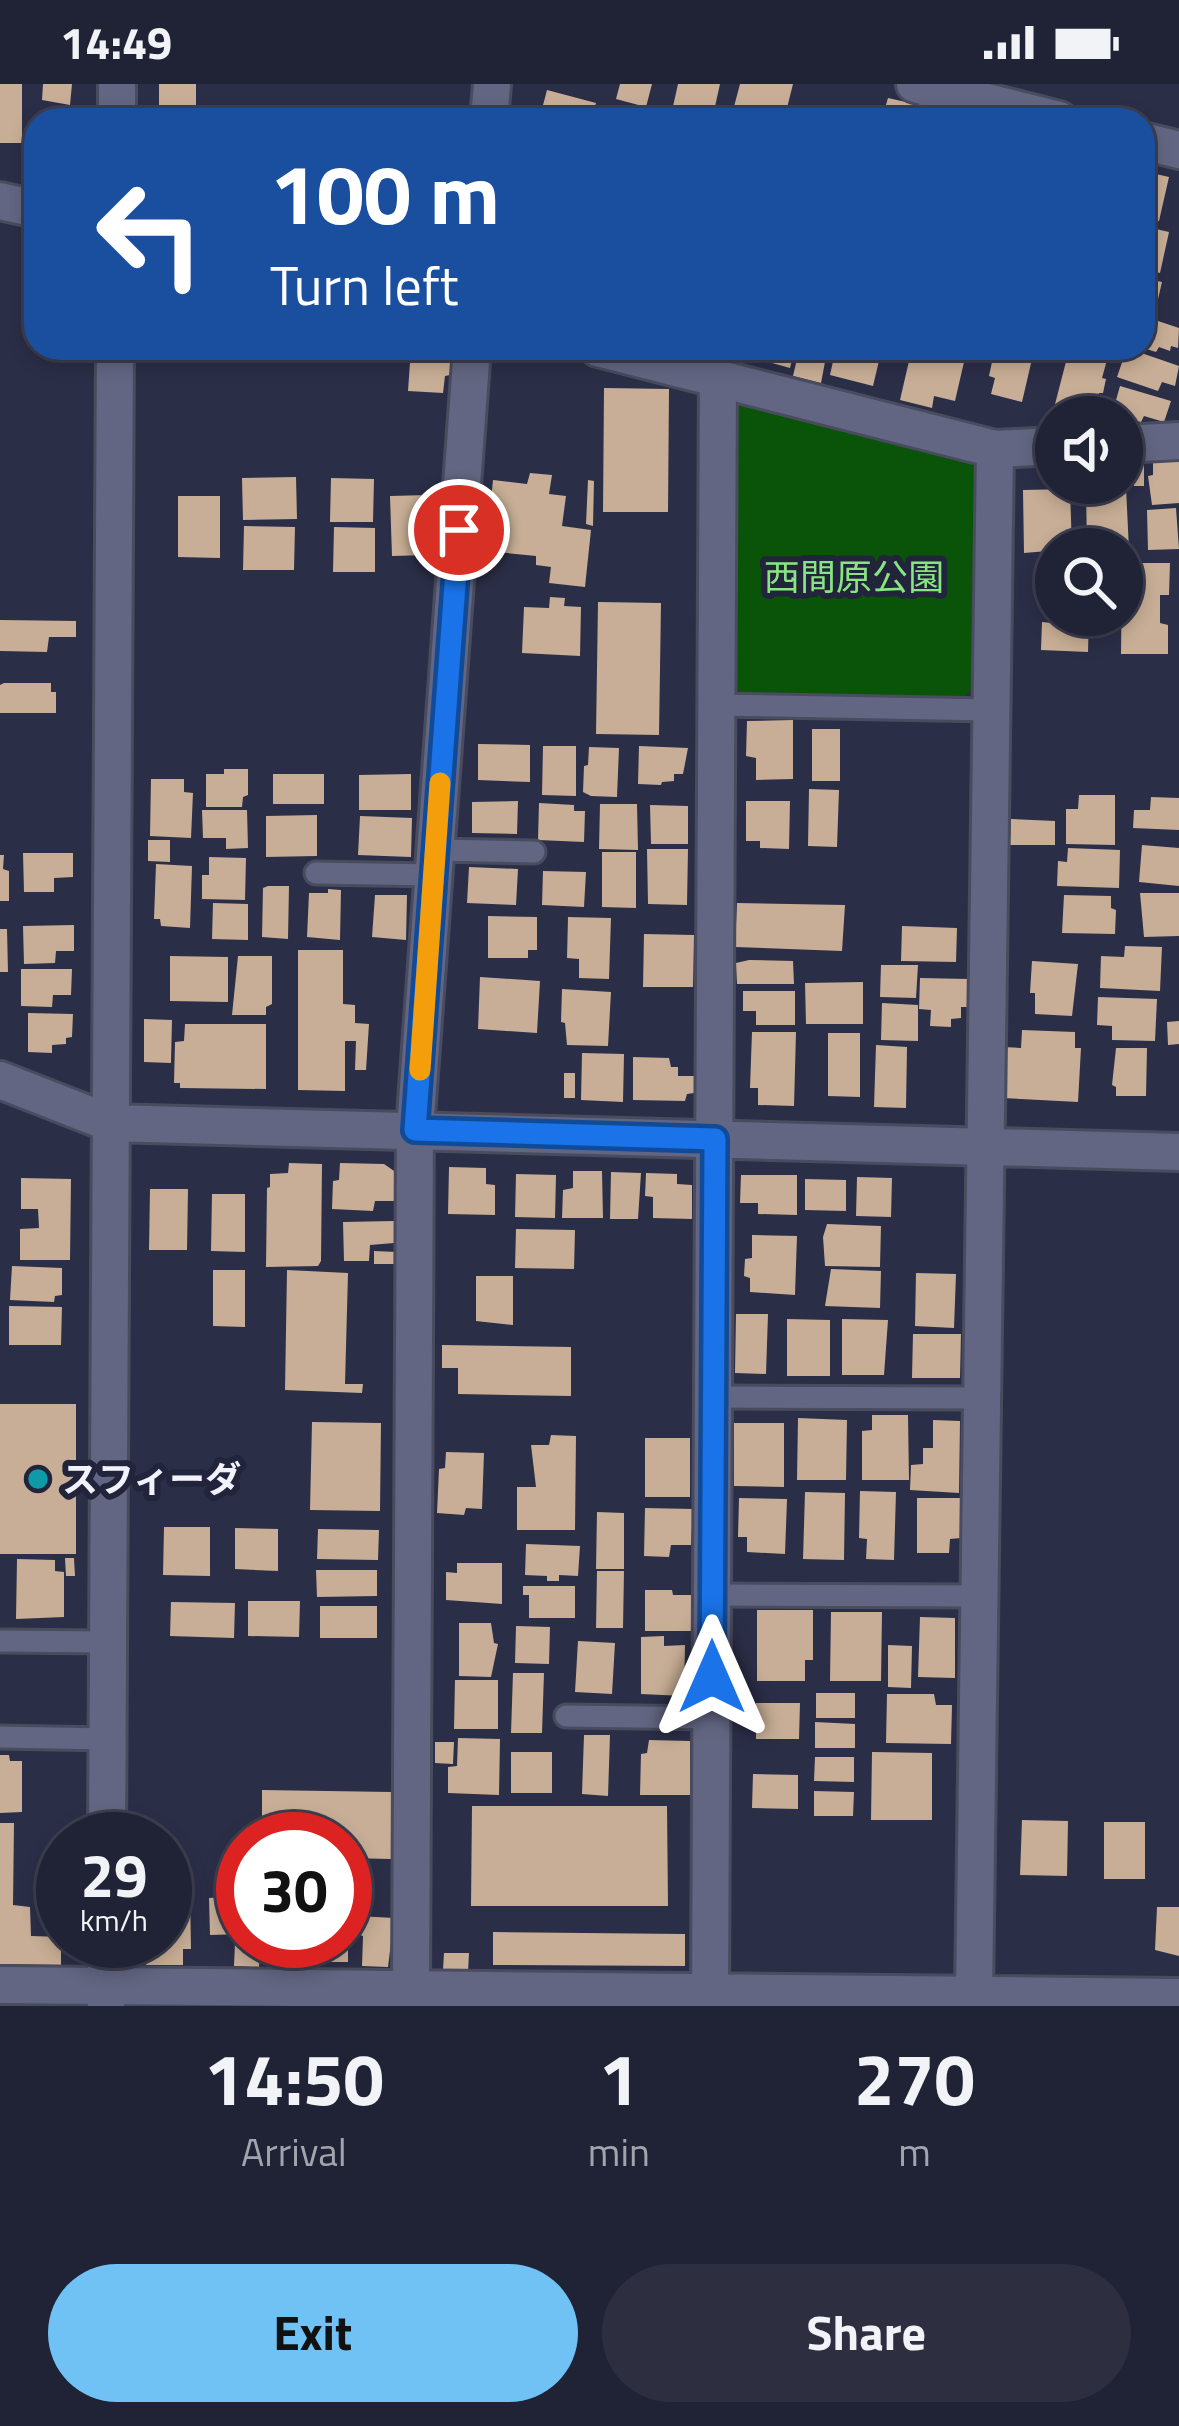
<!DOCTYPE html>
<html lang="en">
<head>
<meta charset="utf-8">
<style>
  body { margin:0; font-family:"Titillium Web","Noto Sans JP",sans-serif; background:#2d2f41; color:#f1f3f6; height:100vh; display:flex; flex-direction:column; font-size:45px; white-space:nowrap }
  * { box-sizing:border-box; margin:0 }
  p { font-size:39px; color:#a2a4ad }
  .icon { flex:none; width:66px; height:66px; fill:none; stroke:currentColor; stroke-width:2; stroke-linecap:round; stroke-linejoin:round }
  .map { position:relative; height:1922px; overflow:hidden }
  .panel { display:flex; flex-direction:column; background:#202235; flex:1 }
  .panel>* { flex:none }
  .banner { position:absolute; left:24px; top:24px; width:1131px; height:252px; border-radius:36px; box-shadow:0 6px 18px #0003,0 0 0 3px #3d3f50; background:#1a4fa0; color:#fff; overflow:hidden }
  .fabs { position:absolute; left:1035px; top:312px; display:grid; gap:24px }
  .fabs a { display:grid; place-items:center; width:108px; height:108px; border-radius:50%; background:#202235; box-shadow:0 6px 18px #0003,0 0 0 3px #3d3f50; font-size:60px }
  .speed { position:absolute; left:36px; top:1728px; display:flex; gap:24px; font-size:60px; font-weight:700; text-align:center }
  .speed>* { display:grid; place-content:center; width:156px; height:156px; border-radius:50%; background:#202235; box-shadow:0 6px 18px #0003,0 0 0 3px #3d3f50; line-height:1 }
  .speed small { font-size:30px; font-weight:400 }
  .speed .limit { border:18px solid #d22; background:#fff; color:#111 }
  .pin { position:absolute; display:grid; place-items:center; width:102px; height:102px; color:#fff; margin:-51px; border:6px solid #fff; border-radius:50%; box-shadow:0 3px 12px #0007 }
  .me { position:absolute; width:132px; margin:-66px; rotate:0deg; stroke-linejoin:round; filter:drop-shadow(0 0 9px #0008) }
  .turn { display:flex; align-items:center; gap:42px; height:252px; padding:0 48px; font-size:54px }
  .turn .icon { width:156px; height:156px; stroke-width:2.5 }
  .turn b { display:block; font-size:84px; line-height:102px }
  .eta { display:flex; justify-content:space-evenly; align-items:center; height:204px; text-align:center }
  .eta b { font-size:72px; font-weight:700; line-height:84px }
  .primary-button { display:flex; gap:24px; margin-top:auto; padding:24px 48px }
  .primary-button a { flex:1; height:138px; border-radius:72px; background:#70c2f4; color:#111; font-size:48px; font-weight:700; line-height:138px; text-align:center }
  .primary-button a+a { background:#2d2f41; color:#f1f3f6 }
  .status { display:flex; justify-content:space-between; align-items:center; height:84px; padding:0 60px; background:#202235; direction:ltr }
  .status svg { height:33px; fill:currentColor }
  .map>svg:first-child { display:block }
  .green { fill:#095408 }
  .building { fill:#c8ae96 }
  .lines { fill:none; stroke-linecap:round; stroke-linejoin:round }
  .service-casing { stroke:#494b5f; stroke-width:27 }
  .minor-casing { stroke:#494b5f; stroke-width:42 }
  .tertiary-casing { stroke:#494b5f; stroke-width:42 }
  .service { stroke:#626682; stroke-width:21 }
  .minor { stroke:#626682; stroke-width:36 }
  .tertiary { stroke:#626682; stroke-width:36 }
  .route-casing { stroke:#114b97; stroke-width:30 }
  .route { stroke:#1a73e8; stroke-width:21 }
  .slow { stroke:#f59e0b; stroke-width:21 }
  .culture-dot { fill:#0f9aa8; stroke:#22243c; stroke-width:4.5 }
  .labels { text-anchor:middle; stroke-width:12; stroke-linejoin:round; paint-order:stroke }
  .park-label { font-size:36px; fill:#89e483; stroke:#22243c }
  .poi-label { font-size:36px; font-weight:bold; fill:#f1f2fc; stroke:#22243c; text-anchor:start }
</style>
</head>
<body>
<div class="status"><b>14:49</b><svg viewBox="0 0 49 12"><path d="M0 12V9h3v3zM5 12V6h3v6zM10 12V3h3v9zM15 12V0h3v12zM26 1h20v11H26zM47 4h2v5h-2z"/></svg></div>
<div class="map">
<svg width="1179" height="1922" viewBox="0 0 1179 1922">
  <rect width="100%" height="100%" fill="#2b2e47"/>
  <!-- green -->
  <path class="green" d="M745,315L966,372L976,386L974,603L962,615L744,612L732,599L733,327Z"/>
  <!-- building -->
  <path class="building" d="M0,0H22V59H0Z
    M43,0H72L70,21L42,16Z
    M159,0H196V28H159Z
    M620,0H652L646,23L616,15Z
    M678,0H720L712,36L672,27Z
    M740,0H793L784,36L731,34Z
    M547,6L596,19L591,36H533L536,24L542,25Z
    M888,14L919,21L915,36H875L883,31Z
    M618,24L663,34V36H615Z
    M1143,87L1169,93L1159,137L1143,134Z
    M1143,142L1169,148L1160,189L1143,185Z
    M1143,194L1162,198L1155,228L1143,225Z
    M1143,232L1179,244L1178,264L1171,262L1170,267L1159,263L1156,268L1143,264Z
    M411,264H452L450,291L445,292L443,309L408,307Z
    M749,264H795L790,284L747,272Z
    M836,264H882L873,302L830,291Z
    M912,264L967,265L955,317L934,312L932,324L900,316Z
    M995,264H1028L1026,273L1032,275L1022,318L991,310L995,294L989,292Z
    M1127,264L1179,282L1175,302L1162,298L1158,307L1117,293Z
    M1069,266L1107,276L1102,294L1106,295L1103,309H1099L1093,333L1053,328Z
    M798,271L825,278L821,299L793,292Z
    M1120,302L1171,317L1164,338L1144,332L1141,338L1112,330Z
    M604,304L669,305L668,428H603Z
    M1134,376H1144V402H1134Z
    M1179,376V419L1152,421L1148,392L1153,391V378Z
    M530,389L552,391L549,410L566,412L562,442L591,446L585,503L549,499L551,483L536,481V472L497,468L500,437L489,435L493,396L527,400Z
    M296,393L297,435L243,436L242,394Z
    M331,394L374,395L373,438H330Z
    M588,396L594,397L593,442L586,440Z
    M1126,403L1129,466L1087,465L1086,404Z
    M1070,405L1072,465L1024,469L1023,406Z
    M428,411L429,471L392,472L390,412Z
    M178,412H220V474L178,473Z
    M1176,424L1179,465L1148,466L1147,426Z
    M244,442L295,443L294,486H243Z
    M334,443L375,444V488H333Z
    M1042,478L1056,479V509L1041,508Z
    M1122,479H1170L1169,511H1160V539L1168,541V570H1121Z
    M550,513L565,514L564,522L581,523L580,572L522,569L524,523L549,524Z
    M598,518L661,519L659,651L596,650Z
    M1053,531H1089L1088,568L1041,566L1042,538L1052,539Z
    M0,536L76,537V553H49L47,568L0,567Z
    M4,599H51V608H56V629H0V601Z
    M793,636V695L756,696V674L746,672L747,637Z
    M812,645H840V697H812Z
    M478,660L530,661V698L478,696Z
    M543,662H576V712L542,711Z
    M639,662L688,664L683,690H674V697L662,698L661,701L638,700Z
    M589,663L619,664L617,713L591,712L583,708L584,682L588,681Z
    M224,685H248V711L243,713L242,723H206V690H224Z
    M273,690H324V720H273Z
    M411,690V726H359V691Z
    M151,695H184V708L193,709L191,754L150,752Z
    M809,705L839,706L837,763L808,762Z
    M1079,711H1115V761L1066,760V725H1078Z
    M1151,713L1179,714V746L1133,744L1134,726H1150Z
    M518,717L517,750L472,749V718Z
    M746,717H790L789,765L760,764V757H746Z
    M539,719L574,721V727H585L584,758L538,756Z
    M600,720H637L638,766L599,765Z
    M650,721L688,722V760H651Z
    M202,726H247L248,764L226,765V754H203Z
    M317,731V772L266,773V732Z
    M360,732L412,734L411,773L358,771Z
    M1011,735L1055,737V761H1010Z
    M148,756H170V778L148,777Z
    M1142,761L1179,764V802L1139,798Z
    M1068,764L1120,766L1119,804L1057,802L1058,777L1067,778Z
    M647,765H688L687,821L648,820Z
    M602,768H636V824L602,823Z
    M23,769H73V793L54,794V808H24Z
    M0,771H4L3,785L9,787V817H0Z
    M209,773L246,774L245,816L202,815V791H209Z
    M156,780L192,782L190,844L161,842L160,835H154Z
    M469,783L518,785L516,821L467,819Z
    M543,787L586,788L584,823L542,821Z
    M268,802H289L288,855L262,853L263,804Z
    M328,805L341,806L340,856L307,853L309,809H328Z
    M1140,809H1179V852L1144,853Z
    M375,811H407L406,856L372,853Z
    M1064,811L1111,812V824L1116,826L1115,850L1062,849Z
    M213,819L248,820V856L212,855Z
    M737,819L845,821L842,867L735,863Z
    M488,832L537,833V866H528V874H488Z
    M568,833L611,834L609,895L579,894V875L567,874Z
    M74,841V867H56L55,879L24,880L23,842Z
    M902,842L957,844L956,878L901,877Z
    M0,845H7L8,888H0Z
    M644,850L694,851L693,903H643Z
    M1125,862L1162,863L1160,907L1100,904L1101,872L1124,873Z
    M298,866H343V920L355,921V939L369,940L366,986H355L356,957H345V1007L298,1006Z
    M170,872L228,873V918L170,917Z
    M238,872H272V920L266,923V931H232Z
    M749,876L793,877L794,900H737L736,879Z
    M1032,877L1078,880L1072,932L1035,930V909H1030Z
    M881,881H918L916,914L880,913Z
    M21,885H72L71,911H53L52,923L21,922Z
    M480,893L540,897L537,949L478,945Z
    M920,894L969,895L968,923H961V934L951,935V943L930,942L931,926L919,925Z
    M863,898V940H806L805,899Z
    M562,905L611,908L608,962L567,961L565,939L561,938Z
    M743,907H795V941H756V927H743Z
    M1098,913L1157,915L1155,957L1112,956V942L1097,941Z
    M882,919L918,921V957L881,956Z
    M28,929L73,930L72,953L66,954V960L52,961V969L28,968Z
    M144,935L172,936L171,979L144,978Z
    M1179,937V960L1168,961L1167,938Z
    M185,940H266V1005L180,1004V999H174L175,958L184,957Z
    M1022,946L1075,948V964H1081L1078,1018L1003,1014L1004,963L1021,964Z
    M752,948H796L794,1022L758,1021V1004H750Z
    M828,949H860V1013L828,1012Z
    M876,961L907,963L906,1024L874,1023Z
    M1116,964H1147L1146,1012H1116V1003L1112,1001Z
    M582,969L624,970L623,1018L581,1016Z
    M633,973L669,974L671,983H678V992H694V1009L687,1010L685,1017L633,1016Z
    M564,989H575V1014H564Z
    M289,1079L322,1080L321,1177L318,1182L266,1183L267,1104L270,1103V1090L288,1089Z
    M340,1079L384,1080L397,1089L396,1117H375L373,1127L332,1125L333,1097L339,1096Z
    M449,1083L486,1084V1100L495,1101V1131L448,1130Z
    M573,1087H602L603,1134H562L563,1106L573,1104Z
    M611,1088L641,1089L638,1135H610Z
    M646,1089L677,1090V1100L692,1101V1135L653,1134V1113L645,1112Z
    M516,1090L556,1091L555,1134L515,1133Z
    M741,1091H797V1131L758,1130V1119H740Z
    M857,1093L892,1094L891,1133L856,1132Z
    M21,1094L71,1095L70,1176H20V1145L39,1144L38,1125H21Z
    M805,1095L846,1096V1127L805,1126Z
    M150,1105H188L187,1166H149Z
    M212,1110H245V1168L211,1167Z
    M394,1137V1159L370,1161L369,1177H344L343,1138Z
    M827,1140L881,1142L880,1183L825,1182L823,1153Z
    M516,1145L575,1146L574,1185L515,1184Z
    M752,1151L797,1152L795,1211L750,1208V1194L744,1192L745,1175L752,1174Z
    M374,1167L397,1168L396,1180H374Z
    M12,1182L62,1184V1211L55,1212L54,1218L10,1216Z
    M831,1185L881,1187L880,1224L825,1222Z
    M213,1186H245V1243L213,1242Z
    M287,1186L348,1189L345,1300H363L362,1309L285,1306Z
    M916,1189L956,1190L954,1244L915,1242Z
    M476,1192H513V1241L476,1237Z
    M9,1222L62,1223L61,1261H9Z
    M736,1230H768L766,1290L735,1289Z
    M787,1235L830,1236V1292H787Z
    M842,1235L888,1236L884,1291H842Z
    M913,1250H961L960,1294H912Z
    M442,1261L571,1263V1312L458,1310V1284H442Z
    M0,1320H76V1470H0Z
    M872,1331H908L909,1396H862V1347L872,1346Z
    M798,1334L847,1336L846,1396H797Z
    M933,1336L960,1337L959,1409L910,1406L911,1381L923,1380V1364H933Z
    M312,1338L381,1339L380,1427L310,1426Z
    M734,1339H784V1403L734,1402Z
    M551,1351L576,1352L575,1446H517V1403H536L531,1361H549Z
    M645,1354H690V1413H645Z
    M446,1368L484,1369L482,1425L466,1424L464,1431L437,1429L439,1385L445,1384Z
    M860,1407L896,1408L894,1476L866,1475L867,1455L859,1454Z
    M805,1408L845,1409L844,1476L803,1475Z
    M739,1414L787,1415L785,1470L747,1468V1453H738Z
    M917,1414H960L961,1454L950,1455L949,1469H917Z
    M645,1424L693,1425L691,1461H671L669,1473L644,1472Z
    M597,1428L624,1429V1485H596Z
    M164,1443H210V1492L163,1491Z
    M235,1444L278,1445V1487L235,1485Z
    M318,1445L379,1446L378,1476L317,1475Z
    M526,1460L580,1462L578,1492L559,1491V1497H547V1492L525,1491Z
    M65,1474H74L75,1492H66Z
    M17,1475L55,1476V1487L64,1488V1533L16,1535Z
    M457,1479H502V1520L446,1516V1488L457,1489Z
    M316,1486H377V1512L317,1513Z
    M597,1487H624L623,1544H596Z
    M523,1502H575V1534H529V1511H523Z
    M645,1506H672L673,1511H693V1547H645Z
    M248,1517H300L299,1553L248,1552Z
    M171,1518L235,1519L234,1554L170,1552Z
    M320,1522H377V1554H320Z
    M757,1526H813V1576H805V1597H757Z
    M831,1528H882L881,1597H830Z
    M920,1533L955,1534V1594L918,1593Z
    M459,1539H491L494,1559L498,1560L491,1593L459,1592Z
    M516,1542L550,1543L549,1580L515,1579Z
    M664,1552V1562L685,1561L684,1612L641,1610V1553Z
    M578,1557L615,1559L612,1610L575,1608Z
    M888,1561L912,1562L911,1604L888,1603Z
    M513,1589H544L542,1649H511Z
    M455,1596H498V1645H454Z
    M816,1609H855V1634H816Z
    M887,1610H934L936,1621H952L951,1660L886,1659Z
    M756,1619H800L799,1655H756Z
    M815,1638L855,1640V1664H815Z
    M584,1651H610L608,1712L582,1710Z
    M458,1654L500,1655L499,1711L448,1709V1683L457,1682Z
    M649,1656L690,1657V1711H640L641,1670L647,1669Z
    M435,1658H454L453,1680L435,1679Z
    M511,1668H552V1709H511Z
    M872,1668L932,1669V1736H871Z
    M0,1671H9L10,1677H22V1728L0,1729Z
    M815,1673H854V1698L814,1697Z
    M753,1690L798,1691V1725L752,1724Z
    M262,1706L392,1708L391,1775L345,1774V1755H262Z
    M814,1707L854,1708L853,1732H814Z
    M472,1722H667L668,1822H471Z
    M1022,1736L1068,1737L1067,1792L1020,1791Z
    M1104,1738H1145V1795H1104Z
    M0,1739H14L13,1821L30,1823L31,1852L61,1853V1881L0,1880Z
    M165,1805L190,1806L191,1865H183V1881H146V1857H165Z
    M243,1812V1850L210,1851L209,1814Z
    M1157,1823H1179V1872L1155,1866Z
    M358,1832L394,1834L388,1883L362,1882L363,1852L357,1850Z
    M493,1848L685,1850V1882L493,1881Z
    M315,1857H348V1878H315Z
    M235,1859L260,1860L259,1883L234,1882Z
    M303,1860L305,1884L281,1883V1861Z
    M444,1869H469L468,1888L443,1886Z"/>
  <g class="lines">
    <defs>
      <path id="service" d="M926,36L934,5
        M717,621L991,626
        M435,766L534,768
        M316,789L434,791
        M713,1313L981,1314
        M712,1511L979,1512
        M0,1557L108,1558
        M566,1632L711,1634
        M0,1653L107,1655"/>
      <path id="minor" d="M915,0L1059,36
        M489,36L492,0
        M1143,57L1179,66
        M0,117L36,125
        M598,264L995,365L1056,362
        M1122,360L1179,357
        M0,1901L1179,1913
        M411,1903L415,1045L472,264
        M710,1908L718,294
        M974,1911L995,365"/>
      <path id="tertiary" d="M117,36V0
        M0,996L110,1039L1179,1068
        M107,1755L115,264
        M106,1922V1857"/>
    </defs>
    <!-- service casing -->
    <use href="#service" class="service-casing"/>
    <!-- minor casing -->
    <use href="#minor" class="minor-casing"/>
    <!-- tertiary casing -->
    <use href="#tertiary" class="tertiary-casing"/>
    <!-- service -->
    <use href="#service" class="service"/>
    <!-- minor -->
    <use href="#minor" class="minor"/>
    <!-- tertiary -->
    <use href="#tertiary" class="tertiary"/>
  </g>
  <g class="lines">
    <defs>
      <path id="route" d="M459,446L415,1046L715,1055L712,1593"/>
    </defs>
    <!-- route casing -->
    <use href="#route" class="route-casing"/>
    <!-- route -->
    <use href="#route" class="route"/>
    <!-- slow -->
    <path class="slow" d="M420,986L440,699"/>
  </g>
  <!-- markers -->
  <circle class="culture-dot" cx="38" cy="1395" r="12"/>
  <g class="labels">
    <!-- park labels -->
    <g class="park-label">
      <text x="854" y="506">西間原公園</text>
    </g>
    <!-- poi labels -->
    <g class="poi-label">
      <text x="62" y="1408">スフィーダ</text>
    </g>
  </g>
</svg>
<div class="fabs">
<a><svg class="icon" aria-label="sound" viewBox="0 0 24 24"><path d="M4 9h4l5-4v14l-5-4H4zM17 9q2 3 0 6"/></svg></a>
<a><svg class="icon" aria-label="search" viewBox="0 0 24 24"><circle cx="10" cy="10" r="6"/><path d="M15 15l6 6"/></svg></a>
</div>
<div class="speed"><div>29<small>km/h</small></div><div class="limit">30</div></div>
<div class="pin" style="left:459px;top:446px;background:#d93025"><svg class="icon" aria-label="arrive" viewBox="0 0 24 24"><path d="M6 21V4h12l-3 4 3 4H6"/></svg></div>
<svg class="me" style="left:712px;top:1593px" viewBox="-20 -20 40 40"><path d="M0-17L14 15 0 8-14 15z" fill="#1a73e8" stroke="#fff" stroke-width="4"/></svg>
<div class="banner">
<div class="turn"><svg class="icon" aria-label="left" viewBox="0 0 24 24"><path d="M17 20v-9H6M10 6l-5 5 5 5"/></svg><div><b>100 m</b>Turn left</div></div>
</div>
</div>
<section class="panel">
<div class="eta">
<div><b>14:50</b><p>Arrival</p></div>
<div><b>1</b><p>min</p></div>
<div><b>270</b><p>m</p></div>
</div>
<div class="primary-button"><a>Exit</a><a>Share</a></div>
</section>
</body>
</html>
